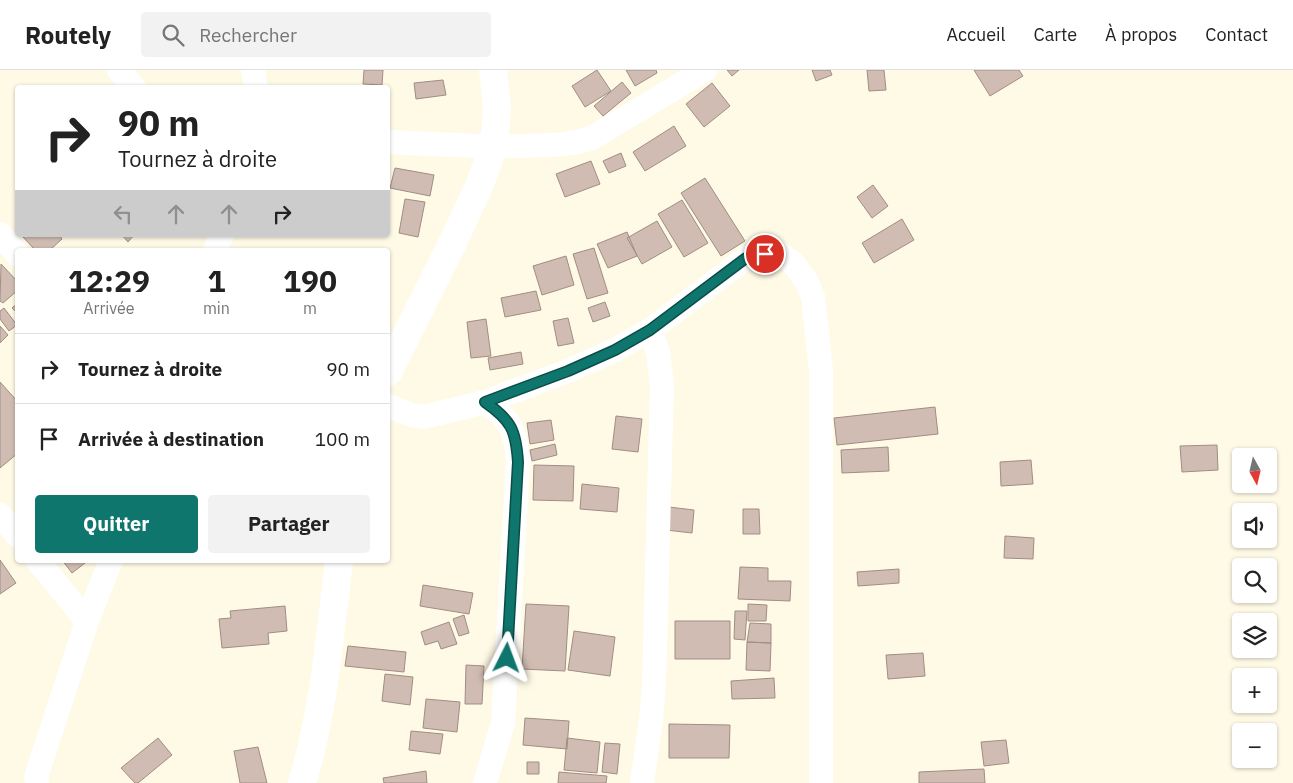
<!DOCTYPE html>
<html lang="fr">
<head>
<meta charset="utf-8">
<style>
  body { margin:0; font-family:"IBM Plex Sans",sans-serif; background:#f2f2f2; color:#222; height:100vh; display:flex; flex-direction:column; font-size:19px; white-space:nowrap }
  * { box-sizing:border-box; margin:0 }
  p { font-size:16px; color:#767676 }
  .icon { flex:none; width:28px; height:28px; fill:none; stroke:currentColor; stroke-width:2; stroke-linecap:round; stroke-linejoin:round }
  .map { position:relative; flex:1; overflow:hidden }
  .side { position:absolute; left:15px; top:178px; width:375px; height:315px; display:flex; flex-direction:column; background:#fff; border-radius:5px; box-shadow:0 1px 4px #0004 }
  .side>* { flex:none }
  .top-card { position:absolute; left:15px; top:15px; width:375px; height:152px; border-radius:5px; box-shadow:0 1px 4px #0004; background:#fff; color:#222; overflow:hidden }
  .needle { width:32px; rotate:172deg }
  .tools { position:absolute; left:1232px; top:378px; display:grid; gap:10px }
  .tools a { display:grid; place-items:center; width:45px; height:45px; border-radius:5px; background:#fff; box-shadow:0 1px 4px #0004; font-size:25px }
  .pin { position:absolute; display:grid; place-items:center; width:42px; height:42px; color:#fff; margin:-21px; border:2px solid #fff; border-radius:50%; box-shadow:0 1px 5px #0007 }
  .me { position:absolute; width:55px; margin:-28px; rotate:3deg; stroke-linejoin:round; filter:drop-shadow(0 0 4px #0008) }
  .turn { display:flex; align-items:center; gap:18px; height:105px; padding:0 20px; font-size:22px }
  .turn .icon { width:65px; height:65px; stroke-width:2.5 }
  .turn b { display:block; font-size:35px; line-height:42px }
  .lanes { display:flex; align-items:center; height:48px; padding:0 20px; background:#0003; justify-content:center; gap:25px; direction:ltr }
  .lanes .off { opacity:.35 }
  .eta { display:flex; justify-content:space-evenly; align-items:center; height:85px; text-align:center }
  .eta b { font-size:30px; font-weight:800; line-height:35px }
  .button { display:flex; gap:10px; margin-top:auto; padding:10px 20px }
  .button a { flex:1; height:58px; border-radius:5px; background:#0f766e; color:#fff; font-size:20px; font-weight:800; line-height:58px; text-align:center }
  .button a+a { background:#f2f2f2; color:#222 }
  ul { padding:0; list-style:none }
  li { display:flex; align-items:center; gap:15px; height:70px; padding:0 20px; border-top:1px solid #e0e0e0 }
  li div { flex:1 }
  li b { display:block; font-size:19px }
  li em { font-style:normal }
  header { display:flex; align-items:center; gap:30px; box-sizing:border-box; height:70px; padding:0 25px; background:#fff; border-bottom:1px solid #e0e0e0 }
  header strong { font-size:24px }
  nav { display:flex; gap:28px; margin-inline-start:auto; font-size:18px }
  .search { width:350px; height:45px; background:#f2f2f2; display:flex; align-items:center; gap:12px; box-sizing:border-box; padding:0 18px; border-radius:5px; color:#767676; font-size:19px }
  .map>svg:first-child { display:block }
  .building { fill:#d0bcb2; stroke:#a08d83 }
  .lines { fill:none; stroke-linecap:round; stroke-linejoin:round }
  .minor { stroke:#fff; stroke-width:24 }
  .tertiary { stroke:#fff; stroke-width:28 }
  .route-casing { stroke:#0a4d48; stroke-width:12 }
  .route { stroke:#0f766e; stroke-width:9 }
</style>
</head>
<body>
<header>
<strong>Routely</strong>
<div class="search"><svg class="icon" aria-label="search" viewBox="0 0 24 24"><circle cx="10" cy="10" r="6"/><path d="M15 15l6 6"/></svg>Rechercher</div>
<nav><a>Accueil</a><a>Carte</a><a>À propos</a><a>Contact</a></nav>
</header>
<div class="map">
<svg width="1293" height="713" viewBox="0 0 1293 713">
  <rect width="100%" height="100%" fill="#fffae6"/>
  <!-- building -->
  <path class="building" d="M364,0H383L382,15L363,14Z
    M597,0L611,21L585,37L572,16Z
    M626,0H656L657,3L635,16Z
    M727,0H739L732,6Z
    M812,0H830L832,5L816,11Z
    M867,0H884L886,20L869,21Z
    M974,0H1019L1023,6L990,26Z
    M443,10L446,25L416,29L414,13Z
    M622,12L631,23L603,46L594,36Z
    M712,13L730,36L704,57L686,34Z
    M674,56L686,76L645,101L633,82Z
    M621,83L626,96L609,103L603,91Z
    M591,91L600,114L565,127L556,104Z
    M395,98L434,105L430,126L390,118Z
    M705,108L745,171L721,186L681,123Z
    M873,115L888,136L872,148L857,127Z
    M405,129L425,132L418,167L399,163Z
    M682,130L708,173L684,187L658,144Z
    M902,149L914,170L874,193L862,173Z
    M657,151L672,177L642,194L627,168Z
    M627,162L637,186L608,198L597,174Z
    M25,165H59L62,169L50,180H35L23,167Z
    M122,165H134L128,172Z
    M594,178L608,223L587,229L573,184Z
    M566,186L574,215L542,225L533,196Z
    M1,194L18,212V220L3,233L0,231Z
    M536,221L541,240L505,247L501,228Z
    M605,232L610,246L593,252L588,238Z
    M18,233V244L12,238Z
    M4,238L17,255L9,261L0,249V241Z
    M568,248L574,273L558,276L553,251Z
    M486,249L491,286L471,288L467,252Z
    M0,256L8,265L0,273Z
    M521,282L523,294L490,300L488,288Z
    M0,312L18,332V383L0,398Z
    M935,337L938,364L837,375L834,348Z
    M616,346L642,349L638,382L612,379Z
    M551,350L554,370L530,374L527,353Z
    M555,374L557,385L532,391L530,380Z
    M1217,375L1218,400L1182,402L1180,376Z
    M888,377L889,401L842,403L841,380Z
    M1031,390L1033,414L1001,416L1000,392Z
    M534,395L574,396L573,431L533,430Z
    M582,414L619,418L617,442L580,439Z
    M669,437L694,440L692,463L666,460Z
    M743,439H759L760,464H743Z
    M1005,466L1034,468L1033,489L1004,488Z
    M0,490L16,513L0,524Z
    M62,490H89L72,503Z
    M740,497L768,498V511H791L790,531L738,529Z
    M899,499V513L858,516L857,502Z
    M423,515L473,523L469,544L420,536Z
    M526,534L569,536L565,601L522,599Z
    M748,534L767,535L766,551H748Z
    M285,536L287,561L268,563L269,574L222,578L219,549L231,548L230,541Z
    M735,541H747L745,570L734,569Z
    M464,545L469,563L459,566L453,549Z
    M675,551H730V589H675Z
    M449,552L457,574L441,579L438,571L425,575L421,562Z
    M750,553L771,554V573L747,572Z
    M574,561L615,567L610,606L568,600Z
    M747,572L771,573L770,601L746,600Z
    M348,576L406,582L404,602L345,596Z
    M923,583L925,606L888,609L886,585Z
    M466,595L484,596L482,634H465Z
    M385,604L413,607L410,635L382,631Z
    M774,608L775,628L732,629L731,611Z
    M426,629L460,632L457,662L423,658Z
    M525,648L569,651L567,679L523,675Z
    M669,654L730,655L729,688H669Z
    M411,661L443,664L440,684L409,680Z
    M158,668L172,685L138,713H135L121,698Z
    M567,668L600,672L597,703L564,700Z
    M1006,670L1009,693L984,696L981,672Z
    M605,673L620,674L617,704L602,702Z
    M258,677L267,713H240L234,681Z
    M527,692H539V704H527Z
    M984,699L985,713H919V702Z
    M426,701L427,713H384L383,708Z
    M559,702L607,706L606,713H558Z"/>
  <g class="lines">
    <!-- minor -->
    <path class="minor" d="M119,0L134,18
      M253,0L256,18
      M388,72C432,74 476,77 520,76C545,75 568,76 592,68L705,0
      M0,164L18,185
      M215,180L222,165
      M388,336L412,345L423,347L485,332L568,301L615,280L650,260L746,188L765,184H781L794,194L807,212L813,227L821,301V713
      M0,445L18,466
      M37,490L87,551
      M37,713L36,707L87,551L111,490
      M485,713L503,653L518,392C516,360 511,350 485,332
      M642,713L651,650L654,614L662,314L658,282L650,260"/>
    <!-- tertiary -->
    <path class="tertiary" d="M388,302L452,174L479,116L494,76L497,38L493,0
      M302,713C324,641 330,565 339,490"/>
  </g>
  <g class="lines">
    <defs>
      <path id="route" d="M507,588L518,392C516,360 511,350 485,332L568,301L615,280L650,260L746,188L765,184"/>
    </defs>
    <!-- route casing -->
    <use href="#route" class="route-casing"/>
    <!-- route -->
    <use href="#route" class="route"/>
  </g>
</svg>
<div class="tools">
<a><svg class="needle" viewBox="-14 -14 28 28"><path d="M0-13l5 13h-10z" fill="#e53935"/><path d="M0 13l5-13h-10z" fill="#767676"/></svg></a>
<a><svg class="icon" aria-label="sound" viewBox="0 0 24 24"><path d="M4 9h4l5-4v14l-5-4H4zM17 9q2 3 0 6"/></svg></a>
<a><svg class="icon" aria-label="search" viewBox="0 0 24 24"><circle cx="10" cy="10" r="6"/><path d="M15 15l6 6"/></svg></a>
<a><svg class="icon" aria-label="layers" viewBox="0 0 24 24"><path d="M12 4l9 5-9 5-9-5zM3 14l9 5 9-5"/></svg></a>
<a>+</a>
<a>−</a>
</div>
<div class="pin" style="left:765px;top:184px;background:#d93025"><svg class="icon" aria-label="arrive" viewBox="0 0 24 24"><path d="M6 21V4h12l-3 4 3 4H6"/></svg></div>
<svg class="me" style="left:507px;top:588px" viewBox="-20 -20 40 40"><path d="M0-17L14 15 0 8-14 15z" fill="#0f766e" stroke="#fff" stroke-width="4"/></svg>
<div class="top-card">
<div class="turn"><svg class="icon" aria-label="right" viewBox="0 0 24 24"><path d="M7 20v-9h11M14 6l5 5-5 5"/></svg><div><b>90 m</b>Tournez à droite</div></div>
<div class="lanes"><svg class="icon off" aria-label="left" viewBox="0 0 24 24"><path d="M17 20v-9H6M10 6l-5 5 5 5"/></svg><svg class="icon off" aria-label="ahead" viewBox="0 0 24 24"><path d="M12 20V5M6 11l6-6 6 6"/></svg><svg class="icon off" aria-label="ahead" viewBox="0 0 24 24"><path d="M12 20V5M6 11l6-6 6 6"/></svg><svg class="icon" aria-label="right" viewBox="0 0 24 24"><path d="M7 20v-9h11M14 6l5 5-5 5"/></svg></div>
</div>
<section class="side">
<div class="eta">
<div><b>12:29</b><p>Arrivée</p></div>
<div><b>1</b><p>min</p></div>
<div><b>190</b><p>m</p></div>
</div>
<ul>
<li><svg class="icon" aria-label="right" viewBox="0 0 24 24"><path d="M7 20v-9h11M14 6l5 5-5 5"/></svg><div><b>Tournez à droite</b></div><em>90 m</em></li>
<li><svg class="icon" aria-label="arrive" viewBox="0 0 24 24"><path d="M6 21V4h12l-3 4 3 4H6"/></svg><div><b>Arrivée à destination</b></div><em>100 m</em></li>
</ul>
<div class="button"><a>Quitter</a><a>Partager</a></div>
</section>
</div>
</body>
</html>
